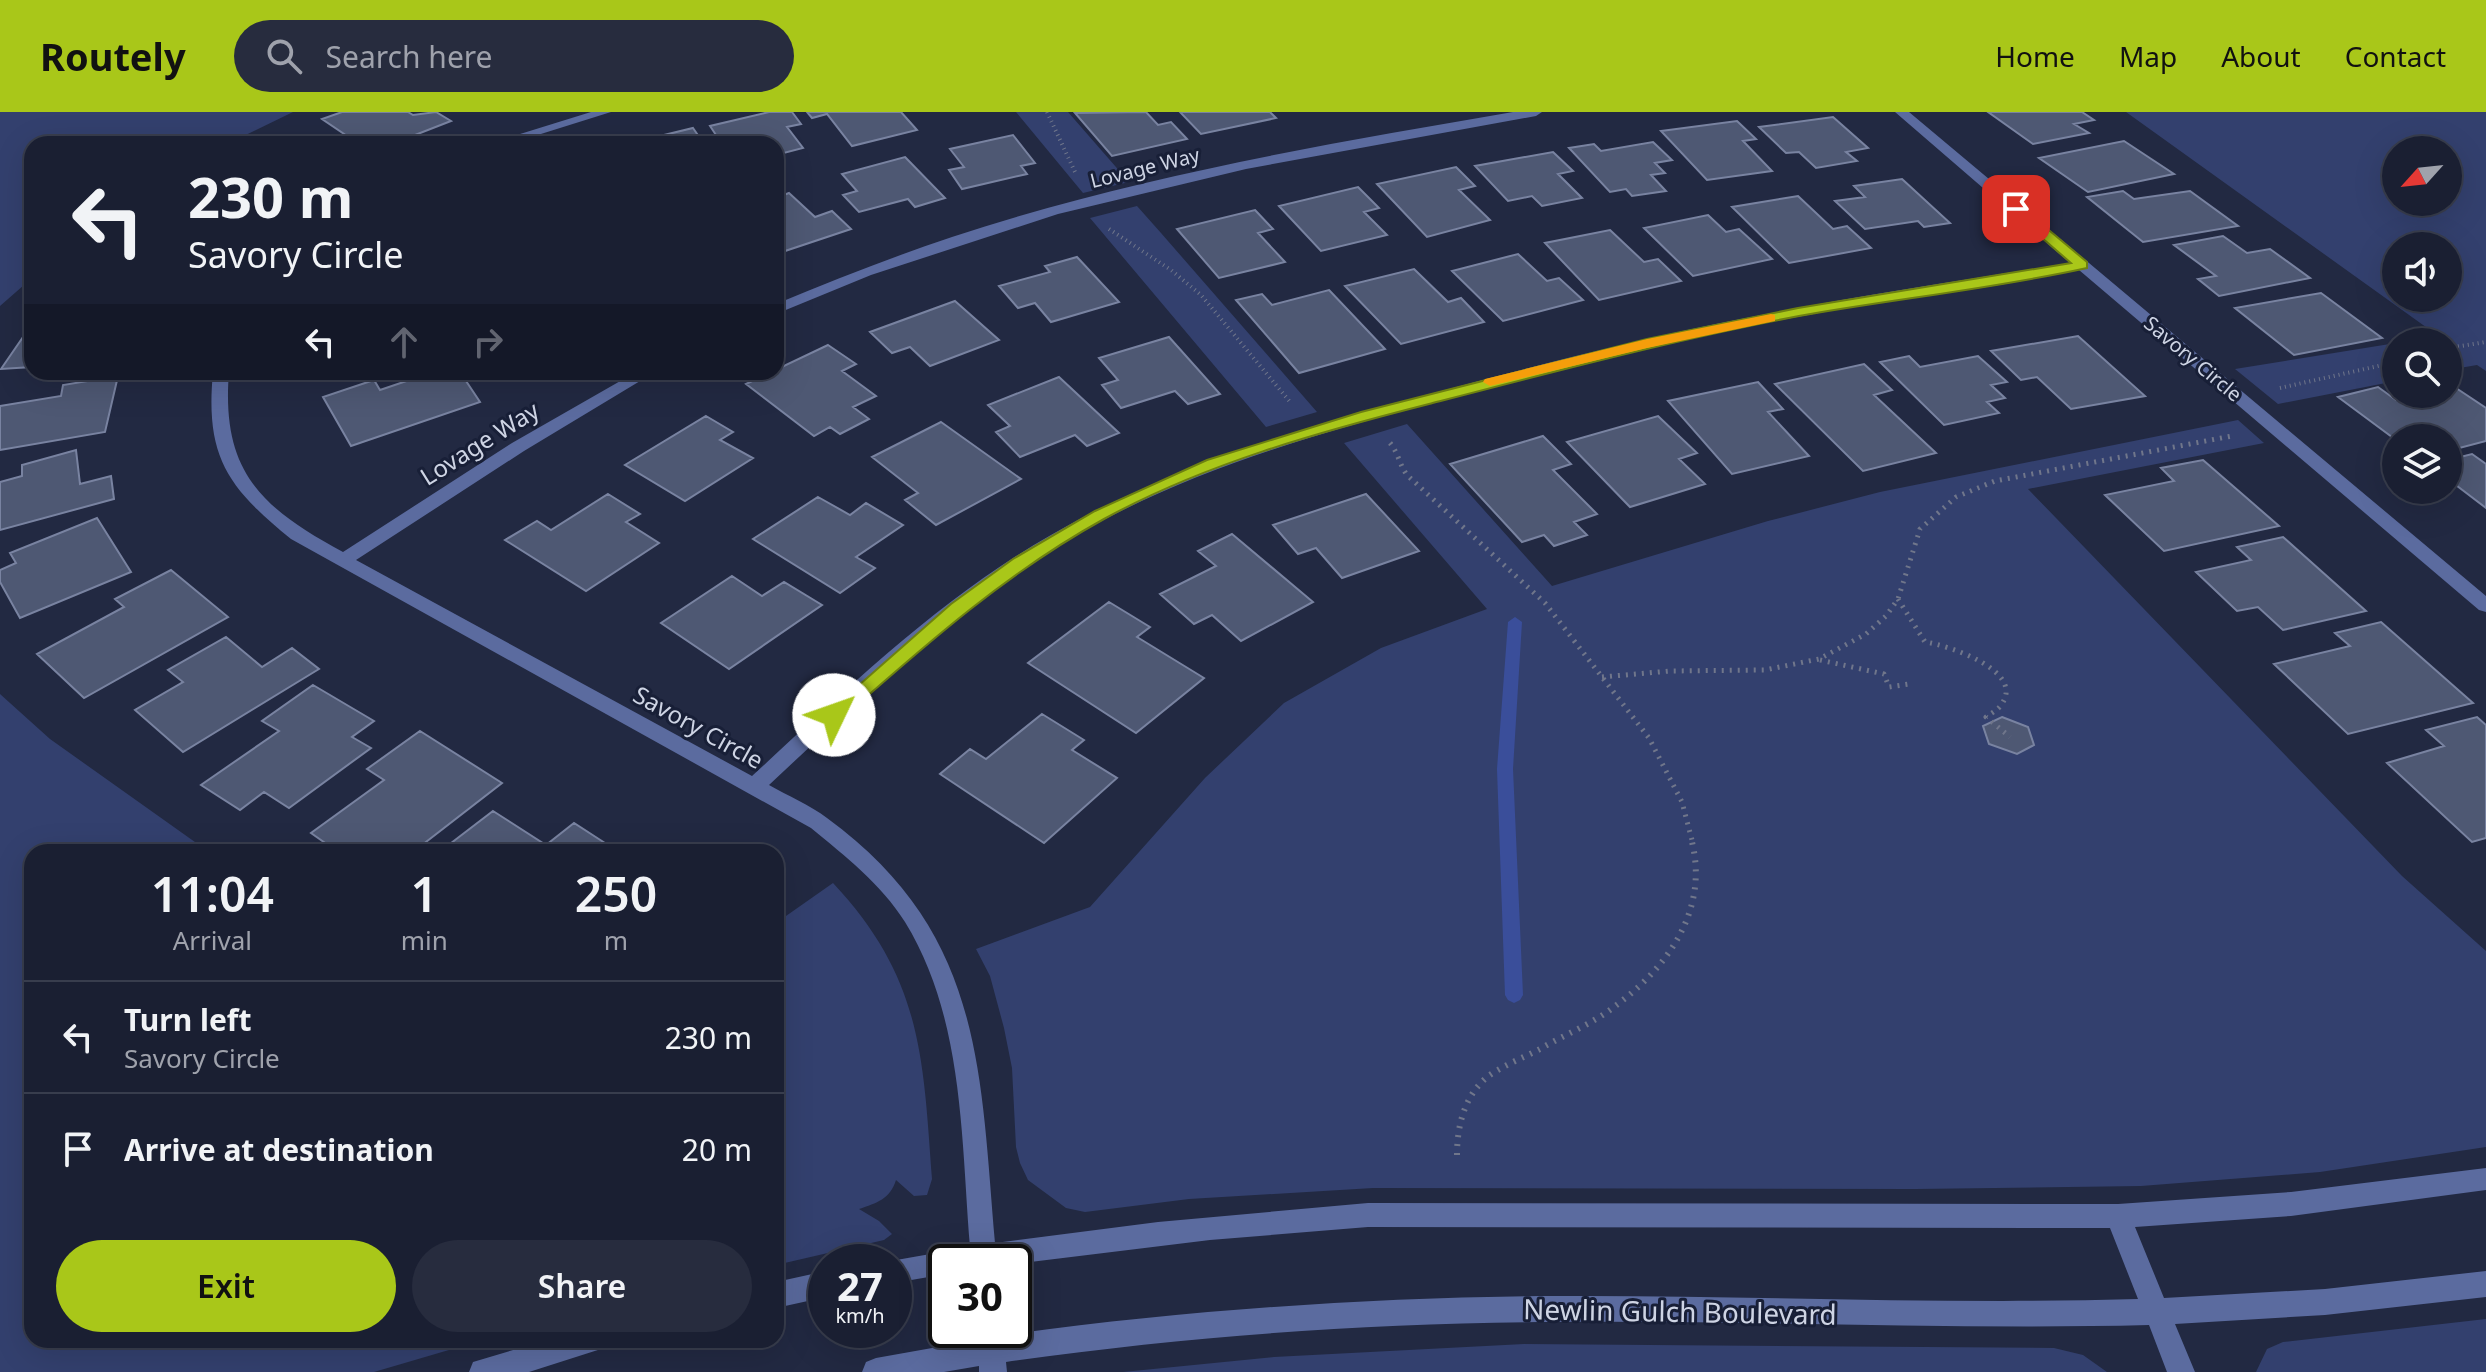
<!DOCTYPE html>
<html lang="en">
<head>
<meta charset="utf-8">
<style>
  body { margin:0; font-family:"Noto Sans",sans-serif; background:#272c3e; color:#f1f3f6; height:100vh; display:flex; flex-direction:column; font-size:30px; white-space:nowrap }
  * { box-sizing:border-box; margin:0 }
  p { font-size:26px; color:#9fa2ac }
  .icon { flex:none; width:44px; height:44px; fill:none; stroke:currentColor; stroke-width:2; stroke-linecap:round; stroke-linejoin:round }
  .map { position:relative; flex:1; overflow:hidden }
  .details { position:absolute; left:24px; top:732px; width:760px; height:504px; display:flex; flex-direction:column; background:#1a1f32; border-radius:24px; box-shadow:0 8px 32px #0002,0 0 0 2px #383d4d }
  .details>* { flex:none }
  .hud { position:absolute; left:24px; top:24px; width:760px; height:244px; border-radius:24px; box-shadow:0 8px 32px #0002,0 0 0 2px #383d4d; background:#1a1f32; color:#f1f3f6; overflow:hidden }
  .needle { width:52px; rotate:243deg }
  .controls { position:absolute; left:2382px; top:24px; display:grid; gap:16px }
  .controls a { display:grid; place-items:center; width:80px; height:80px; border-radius:50%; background:#1a1f32; box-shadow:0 8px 32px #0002,0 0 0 2px #383d4d; font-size:40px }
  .speed { position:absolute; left:808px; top:1132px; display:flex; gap:16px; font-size:40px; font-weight:700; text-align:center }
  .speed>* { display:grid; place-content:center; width:104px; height:104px; border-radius:50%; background:#1a1f32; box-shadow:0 8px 32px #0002,0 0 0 2px #383d4d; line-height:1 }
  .speed small { font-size:20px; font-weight:400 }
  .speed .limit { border:4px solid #111; border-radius:12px; background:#fff; color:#111 }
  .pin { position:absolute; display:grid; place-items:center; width:68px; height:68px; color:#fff; margin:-34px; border-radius:16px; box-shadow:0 4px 12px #0006 }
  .me { position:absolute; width:88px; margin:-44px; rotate:48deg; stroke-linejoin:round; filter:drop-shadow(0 0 6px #0008) }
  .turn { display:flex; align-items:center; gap:28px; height:168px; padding:0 32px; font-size:36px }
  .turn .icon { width:104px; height:104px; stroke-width:2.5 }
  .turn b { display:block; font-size:56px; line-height:68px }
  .lanes { display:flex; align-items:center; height:76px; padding:0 32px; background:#0003; justify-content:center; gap:40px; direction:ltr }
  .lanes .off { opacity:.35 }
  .eta { display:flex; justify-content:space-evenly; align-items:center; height:136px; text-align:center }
  .eta b { font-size:48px; font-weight:600; line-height:56px }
  .primary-button { display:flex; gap:16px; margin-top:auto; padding:16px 32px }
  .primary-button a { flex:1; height:92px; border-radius:48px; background:#a9c719; color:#111; font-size:32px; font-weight:600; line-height:92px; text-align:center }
  .primary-button a+a { background:#272c3e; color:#f1f3f6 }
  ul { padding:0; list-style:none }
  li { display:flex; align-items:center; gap:24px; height:112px; padding:0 32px; border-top:2px solid #383d4d }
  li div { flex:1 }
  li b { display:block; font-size:30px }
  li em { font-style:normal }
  header { display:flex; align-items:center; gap:48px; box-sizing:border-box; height:112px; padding:0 40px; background:#a9c719; color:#111 }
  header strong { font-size:38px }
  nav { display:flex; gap:44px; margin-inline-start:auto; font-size:28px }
  .search { width:560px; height:72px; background:#272c3e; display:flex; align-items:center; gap:20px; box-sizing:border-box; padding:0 28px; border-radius:44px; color:#9fa2ac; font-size:30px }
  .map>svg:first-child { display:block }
  .green { fill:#33406e; fill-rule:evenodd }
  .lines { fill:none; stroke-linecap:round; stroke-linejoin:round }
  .stream { fill:#3a4e9a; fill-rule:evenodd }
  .building { fill:#4e5873; stroke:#7983a1; stroke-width:2 }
  .path-far2 { stroke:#70768b; stroke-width:4; stroke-dasharray:1 4; stroke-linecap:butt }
  .path-far1 { stroke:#70768b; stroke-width:5; stroke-dasharray:2 6; stroke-linecap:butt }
  .path { stroke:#70768b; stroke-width:6; stroke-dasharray:2 7; stroke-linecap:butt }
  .minor { fill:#5b6b9f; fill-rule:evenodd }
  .route { fill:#a9c719; stroke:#6e8110; stroke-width:2 }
  .slow { fill:#f59e0b }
  .labels { text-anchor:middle; stroke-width:6; stroke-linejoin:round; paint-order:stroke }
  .far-street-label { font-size:20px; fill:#ced4e4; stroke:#181f37 }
  .street-label { font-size:24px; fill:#ced4e4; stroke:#181f37 }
  .near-street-label { font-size:28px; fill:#ced4e4; stroke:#181f37 }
</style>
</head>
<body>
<header>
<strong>Routely</strong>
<div class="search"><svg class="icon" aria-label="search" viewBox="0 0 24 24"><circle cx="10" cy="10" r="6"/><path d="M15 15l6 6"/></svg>Search here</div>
<nav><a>Home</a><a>Map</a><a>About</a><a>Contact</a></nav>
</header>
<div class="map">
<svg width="2486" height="1260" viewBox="0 0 2486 1260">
  <rect width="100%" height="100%" fill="#222942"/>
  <!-- green -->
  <path class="green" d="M0,0H293L227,32H32V166L0,194Z
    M1016,0H1068L1129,70L1083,81Z
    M2126,0H2486V259L2477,253L2448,258V230H2400L2437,223ZM2396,38H2448V90H2396ZM2396,134H2448V186H2396Z
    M1137,94L1161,121L1317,300L1266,315L1090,106Z
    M2396,231V269L2278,292L2235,257Z
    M2238,308L2264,331L2028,377L2402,764L2486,839V1035L2320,1060L2141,1074L1915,1077L1373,1076L1189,1087L1085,1100L1066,1096L1028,1068L1020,1051L1016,1035L1012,956L1004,916L990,864L976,837L1090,795L1205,666L1284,591L1381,536L1487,497L1344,331L1407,312L1552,474L1768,409L1880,380Z
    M0,582L50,627L209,740H32V1228H483L374,1260H0Z
    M833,771C922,866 923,944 932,1067L927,1083L914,1084L896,1068C890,1087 877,1091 859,1097L879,1109L892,1122L884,1128L776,1153V811Z
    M2486,1207V1260H2256L2267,1237L2283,1230Z
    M1524,1232L2054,1236L2083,1243L2107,1260H1123L1274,1245Z"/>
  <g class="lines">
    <!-- stream -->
    <path class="stream" d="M1515,505L1522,510L1513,657L1523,883L1520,888L1514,891L1508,888L1505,883L1497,657L1508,510Z"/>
  </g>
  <!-- building -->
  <path class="building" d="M342,0H408L413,3L436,0L451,9L392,32H359L322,7Z
    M769,0H792L801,12L787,15L803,36L776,43V32H722L710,14Z
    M807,0H901L917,18L852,34L827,2L812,6Z
    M1146,0L1158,13L1171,10L1187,27L1112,44L1075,1Z
    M1180,0H1270L1276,6L1201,22Z
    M1988,0H2082L2094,8L2074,12L2089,21L2033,32Z
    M1833,5L1868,36L1846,40L1857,49L1816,56L1799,40L1786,41L1759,15Z
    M1737,9L1756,27L1743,29L1772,59L1707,68L1661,19Z
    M693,16L704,32H627Z
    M1013,23L1035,51L1021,54L1027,62L962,77L949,58L964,55L950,37Z
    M2124,29L2174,62L2088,80L2039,46Z
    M1653,30L1672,48L1655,51L1665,61L1651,63L1666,79L1632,84L1626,77L1610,80L1569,36L1594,32L1601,39Z
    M1553,40L1573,59L1558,62L1582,86L1542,94L1532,84L1508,89L1475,54Z
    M905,45L945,86L915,95L908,87L859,100L843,83L857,79L842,62Z
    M1456,55L1475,74L1459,78L1490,108L1427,125L1377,72Z
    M1902,67L1950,111L1924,115L1918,109L1865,117L1835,89L1865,85L1854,74Z
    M1358,75L1379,96L1364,100L1387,123L1321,139L1279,94Z
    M2123,79L2134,87L2190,79L2238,114L2143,130L2087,85Z
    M789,81L815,105L832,99L851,117L776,142V86Z
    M1798,84L1833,117L1847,114L1871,136L1789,151L1732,95Z
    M1255,98L1273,117L1258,121L1285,150L1219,166L1177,117Z
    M1708,103L1726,120L1739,117L1772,147L1693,164L1644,116Z
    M1610,118L1644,150L1658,147L1681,169L1599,188L1545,131Z
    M2223,124L2247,141L2270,137L2310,166L2219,184L2198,167L2216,164L2174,133Z
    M1518,142L1547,169L1559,166L1583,188L1503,209L1452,159Z
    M1077,145L1119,190L1051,210L1035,191L1018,196L999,174L1050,160L1045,154Z
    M1414,157L1448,190L1461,186L1484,210L1401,232L1345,174Z
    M1329,178L1385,237L1299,261L1236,188L1262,182L1272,193Z
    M2321,181L2382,226L2294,243L2235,196Z
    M955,189L999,228L930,254L910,235L892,241L870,220Z
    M32,212V255L1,257Z
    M2078,224L2145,284L2071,297L2037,265L2021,268L1991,239Z
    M1169,225L1220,282L1188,292L1175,279L1121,296L1102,273L1118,268L1099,246Z
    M828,233L856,252L842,259L876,284L853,295L869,307L840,322L830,315L814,324L746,272Z
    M1909,244L1920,255L1978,244L2007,270L1991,273L2005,286L1987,290L1999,301L1944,313L1880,250Z
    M1864,252L1892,278L1874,283L1936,341L1863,359L1775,272Z
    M433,260H460L480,290L351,334L323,285L374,268L380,278Z
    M118,264L105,320L0,338V294L61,284L63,273Z
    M1059,265L1119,321L1087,334L1075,323L1020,345L996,320L1010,314L988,293Z
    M1758,270L1783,297L1768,300L1809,344L1732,362L1668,289Z
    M2453,274L2486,296V329L2448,339V326L2396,328L2338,285L2378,275L2396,288L2419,282H2448V275Z
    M706,304L733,320L720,328L753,346L685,389L625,353Z
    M1658,304L1697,341L1679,347L1705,372L1630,395L1567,330Z
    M941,310L1021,367L936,413L905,388L918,381L872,345Z
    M1543,324L1571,352L1553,358L1597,402L1574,410L1587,423L1554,434L1544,423L1522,430L1450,352Z
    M76,338L80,372L111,364L114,387L0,418V370L22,364V353Z
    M2472,342L2486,352V396L2448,367V348Z
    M2203,348L2279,414L2164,439L2105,383L2174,369L2161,356Z
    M608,382L640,402L626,410L659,431L586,479L505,428L537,409L551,418Z
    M1366,382L1419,439L1342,466L1316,436L1298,442L1273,413Z
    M818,385L850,403L866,391L903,413L856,445L875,456L840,481L753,427Z
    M97,406L131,460L20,506L0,470V458L16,451L10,441Z
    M1232,422L1313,490L1241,529L1212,503L1194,512L1160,482L1216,454L1198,439Z
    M2283,425L2366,499L2283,518L2258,495L2237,499L2196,460L2251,448L2237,435Z
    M171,458L228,505L84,586L37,542L124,495L115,487Z
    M732,464L762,484L784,470L822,493L729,557L661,511Z
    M1109,490L1150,515L1137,525L1204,566L1136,621L1028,551Z
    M2381,510L2473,591L2348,622L2274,552L2350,534L2335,521Z
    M226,525L262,555L292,536L319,557L183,640L135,598L183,570L168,558Z
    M313,573L374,609L352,625L371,636L289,696L264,680L240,698L201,673L279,619L262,609Z
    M1042,602L1084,628L1072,638L1117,666L1044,731L940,662L970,637L986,647Z
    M2002,605L2028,615L2034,633L2017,642L1989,632L1983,614Z
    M2477,605L2486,613V726L2472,730L2387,651L2444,634L2426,618Z
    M420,619L502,671L413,740H338L311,721L384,668L367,657Z
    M493,699L546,733L574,711L608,733L599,740L442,738Z"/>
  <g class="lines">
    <!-- path-far2 -->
    <path class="path-far2" d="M1047,0L1075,60
      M1109,117L1171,158L1201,183L1291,291
      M2448,236L2486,230
      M2280,276L2396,250"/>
    <!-- path-far1 -->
    <path class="path-far1" d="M1390,331C1398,340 1399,352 1407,363L1545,491L1649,626L1682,690L1693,732
      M1898,487L1925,530C1947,533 2027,559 2001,593C1998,598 1990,602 1986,605L2010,625
      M1820,548L1884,562L1889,575L1909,572
      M1602,565L1670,559L1765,558L1819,547L1866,522L1886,504L1898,487L1920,417L1956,385L1995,369L2232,324"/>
    <!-- path -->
    <path class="path" d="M1457,1043C1457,1015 1464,985 1486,966C1501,954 1523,946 1540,937C1564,923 1592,912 1614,895C1667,856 1709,799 1692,730"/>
    <!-- minor -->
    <path class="minor" d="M591,0H611L509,32H488Z
      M1513,0H1542L1536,4L1246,57L1058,102L871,163L776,202V192C834,168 892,145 952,125C1134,65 1325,32 1513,0Z
      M1895,0H1909L2486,484V500L2479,498L2079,158C1967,176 1855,193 1744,215C1640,236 1537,263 1435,290C1305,325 1173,363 1058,434C951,500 860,588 769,673C788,684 810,693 827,706C983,820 980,956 995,1131L1158,1110L1368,1091L2118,1092L2291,1080L2486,1056V1078L2291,1104L2135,1115L2164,1186L2325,1177L2486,1159V1185L2325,1203L2175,1212L2195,1260H2167L2149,1213C1951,1218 1753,1208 1555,1210C1372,1211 1187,1224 1006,1250L1007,1260H979V1254L944,1260H862L866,1250L876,1246L977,1228V1218H1003L1004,1223C1187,1198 1373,1185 1558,1184C1752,1183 1945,1193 2138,1187L2110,1116L1368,1115L1210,1128L1014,1152V1150H946V1162L894,1171V1150H885L970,1135C961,1026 964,906 905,810C881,772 845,744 811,716L291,427C227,375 205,344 213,260H229C221,359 260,395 343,440L512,331L636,260H655L524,339L356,448L752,664C846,578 940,486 1051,423C1171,354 1304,315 1438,280C1538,253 1639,227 1741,207C1850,185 1961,169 2070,151Z
      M826,1159V1185L776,1196V1170Z
      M547,1228H605L601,1237L529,1260H469L473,1250Z"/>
  </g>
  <!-- route -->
  <path class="route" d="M2011,94H2020L2087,150V156C1992,177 1894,187 1799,204C1674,228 1552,260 1429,292C1319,320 1204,352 1104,407C1006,461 924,534 840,608H827L825,603L951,492L1013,447L1095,399L1207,348L1361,300L1647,227L1798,196L2071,151L2011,99Z"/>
  <!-- slow -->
  <path class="slow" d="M1771,202L1775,203V209L1647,236L1490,274L1483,270L1485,267L1647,227Z"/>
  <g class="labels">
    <!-- far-street labels -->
    <g class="far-street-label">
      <text transform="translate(1145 56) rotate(-14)" y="7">Lovage Way</text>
      <text transform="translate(2193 247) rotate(40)" y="7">Savory Circle</text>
    </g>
    <!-- street labels -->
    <g class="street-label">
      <text transform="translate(480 332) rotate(-32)" y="8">Lovage Way</text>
      <text transform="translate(698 616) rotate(29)" y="8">Savory Circle</text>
    </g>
    <!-- near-street labels -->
    <g class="near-street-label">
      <text transform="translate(1680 1200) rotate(1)" y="10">Newlin Gulch Boulevard</text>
    </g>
  </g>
</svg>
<div class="controls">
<a><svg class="needle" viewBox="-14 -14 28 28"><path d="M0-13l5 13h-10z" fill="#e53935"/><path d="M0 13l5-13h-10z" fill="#9fa2ac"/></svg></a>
<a><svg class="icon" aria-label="sound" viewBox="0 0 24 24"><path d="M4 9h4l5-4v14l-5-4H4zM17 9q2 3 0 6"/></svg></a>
<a><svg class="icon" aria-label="search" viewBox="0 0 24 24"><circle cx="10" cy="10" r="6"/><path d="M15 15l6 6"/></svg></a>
<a><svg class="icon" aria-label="layers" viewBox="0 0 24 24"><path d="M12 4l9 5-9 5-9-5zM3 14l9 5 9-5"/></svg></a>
</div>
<div class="speed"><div>27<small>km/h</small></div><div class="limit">30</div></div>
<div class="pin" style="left:2016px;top:97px;background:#d93025"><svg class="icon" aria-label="arrive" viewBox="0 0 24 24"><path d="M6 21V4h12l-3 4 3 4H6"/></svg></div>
<svg class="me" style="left:834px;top:603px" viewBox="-20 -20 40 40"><circle r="19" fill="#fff"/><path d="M0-13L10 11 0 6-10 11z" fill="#a9c719"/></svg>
<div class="hud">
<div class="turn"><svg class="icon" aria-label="left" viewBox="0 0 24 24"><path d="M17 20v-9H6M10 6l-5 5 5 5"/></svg><div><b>230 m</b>Savory Circle</div></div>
<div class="lanes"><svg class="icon" aria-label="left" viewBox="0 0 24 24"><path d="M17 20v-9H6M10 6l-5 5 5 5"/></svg><svg class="icon off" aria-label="ahead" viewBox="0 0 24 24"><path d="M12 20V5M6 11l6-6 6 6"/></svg><svg class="icon off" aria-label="right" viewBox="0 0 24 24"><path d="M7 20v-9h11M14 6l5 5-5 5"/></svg></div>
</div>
<section class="details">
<div class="eta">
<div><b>11:04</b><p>Arrival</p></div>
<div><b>1</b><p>min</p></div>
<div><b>250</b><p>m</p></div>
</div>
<ul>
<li><svg class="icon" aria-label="left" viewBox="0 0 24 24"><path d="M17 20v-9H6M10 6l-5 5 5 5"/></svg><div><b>Turn left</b><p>Savory Circle</p></div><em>230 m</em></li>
<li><svg class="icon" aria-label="arrive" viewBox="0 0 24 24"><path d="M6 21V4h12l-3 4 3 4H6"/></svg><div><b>Arrive at destination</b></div><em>20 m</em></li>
</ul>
<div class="primary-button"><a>Exit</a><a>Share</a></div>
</section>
</div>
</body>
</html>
